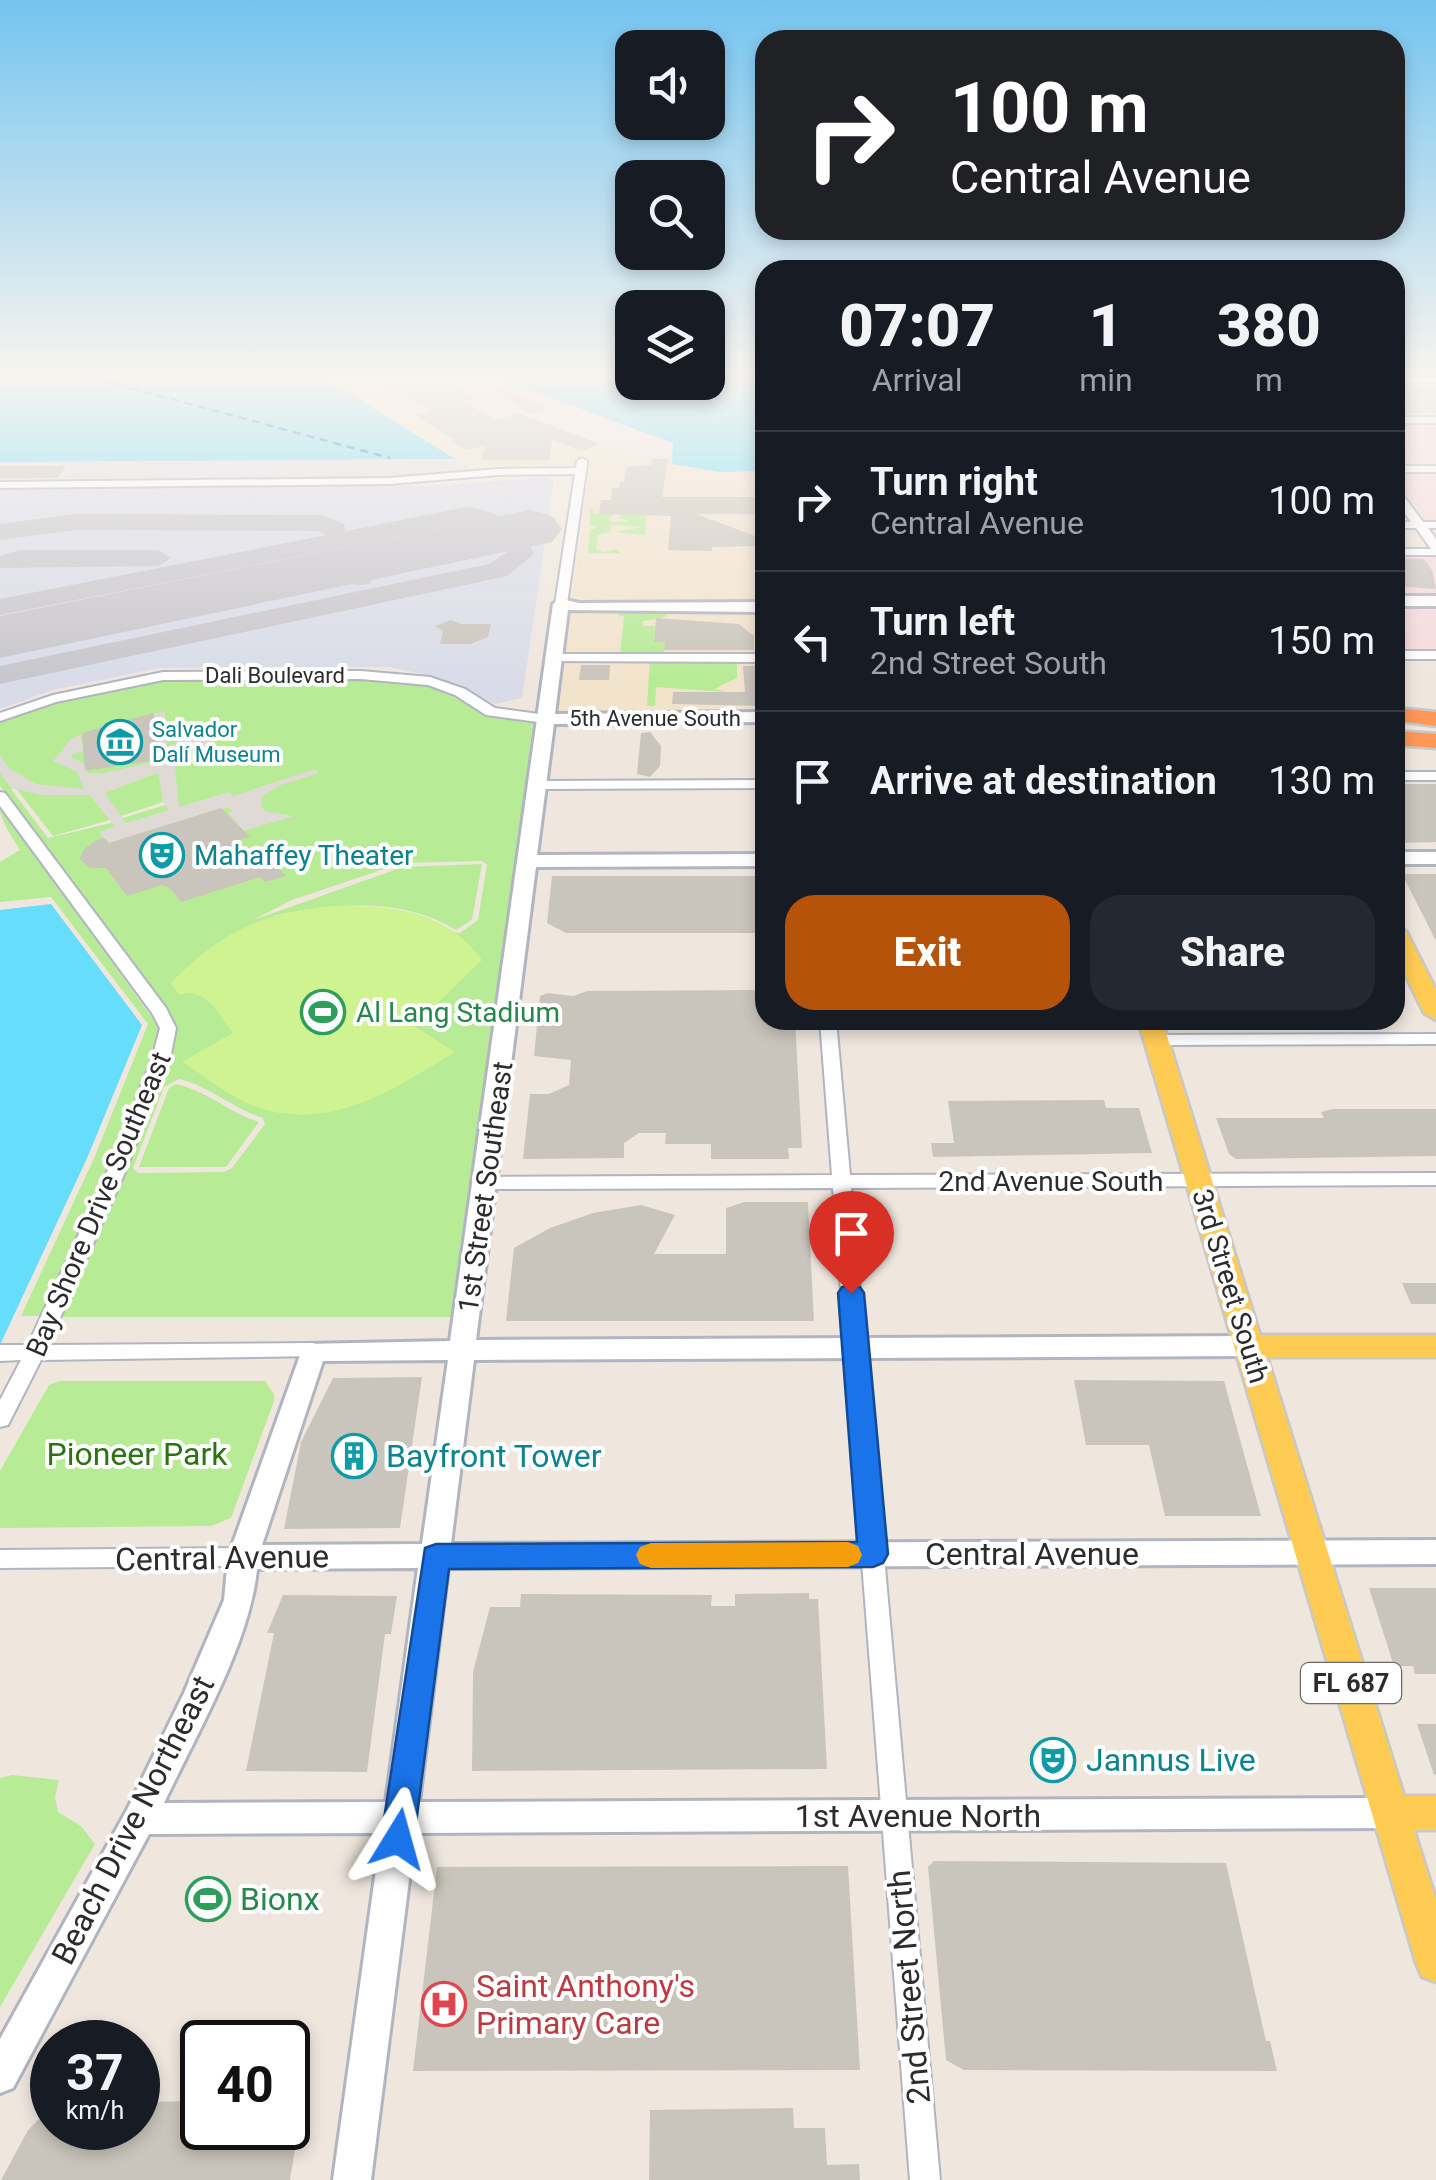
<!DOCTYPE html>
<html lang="en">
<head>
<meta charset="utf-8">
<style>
  body { margin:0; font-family:Roboto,sans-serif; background:#242831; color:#f1f3f6; height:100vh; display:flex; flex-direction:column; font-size:38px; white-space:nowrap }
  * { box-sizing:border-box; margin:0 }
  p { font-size:32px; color:#9ea1a6 }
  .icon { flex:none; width:55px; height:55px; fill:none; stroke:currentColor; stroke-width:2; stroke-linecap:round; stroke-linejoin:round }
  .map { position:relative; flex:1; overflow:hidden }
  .side { position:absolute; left:755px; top:260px; width:650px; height:770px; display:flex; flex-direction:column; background:#171b24; border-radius:30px; box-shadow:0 5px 15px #0003 }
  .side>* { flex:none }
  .top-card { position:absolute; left:755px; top:30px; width:650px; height:210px; border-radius:30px; box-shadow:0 5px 15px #0003; background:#202124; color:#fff; overflow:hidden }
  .fabs { position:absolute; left:615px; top:30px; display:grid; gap:20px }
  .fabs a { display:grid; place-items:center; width:110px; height:110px; border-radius:20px; background:#171b24; box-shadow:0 5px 15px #0003; font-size:50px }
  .speed { position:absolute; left:30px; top:2020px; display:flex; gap:20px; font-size:50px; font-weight:700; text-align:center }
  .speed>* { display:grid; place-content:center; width:130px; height:130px; border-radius:50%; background:#171b24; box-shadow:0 5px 15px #0003; line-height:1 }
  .speed small { font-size:25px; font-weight:400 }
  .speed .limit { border:5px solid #111; border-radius:15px; background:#fff; color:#111 }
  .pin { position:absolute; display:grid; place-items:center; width:85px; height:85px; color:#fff; margin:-102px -42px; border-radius:50% 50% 50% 0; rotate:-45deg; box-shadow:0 0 10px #0007 }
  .pin .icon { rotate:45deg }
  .me { position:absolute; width:110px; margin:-55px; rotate:8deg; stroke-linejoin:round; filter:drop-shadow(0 0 8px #0008) }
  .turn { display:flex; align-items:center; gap:35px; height:210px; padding:0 30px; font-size:45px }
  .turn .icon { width:130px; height:130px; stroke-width:2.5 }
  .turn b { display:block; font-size:70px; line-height:85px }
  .eta { display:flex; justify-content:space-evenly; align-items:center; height:170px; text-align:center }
  .eta b { font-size:60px; font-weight:800; line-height:70px }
  .button { display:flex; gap:20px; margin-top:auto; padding:20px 30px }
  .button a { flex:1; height:115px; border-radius:30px; background:#b45309; color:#fff; font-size:40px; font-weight:800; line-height:115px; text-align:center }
  .button a+a { background:#242831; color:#f1f3f6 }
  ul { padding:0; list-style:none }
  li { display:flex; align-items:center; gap:30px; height:140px; padding:0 30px; border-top:2px solid #363941 }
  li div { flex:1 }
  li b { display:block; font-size:38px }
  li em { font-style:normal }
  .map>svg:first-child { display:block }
  .industrial { fill:#e0dfe7 }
  .education { fill:#f2e3cc }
  .medical { fill:#f6dadd }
  .airport { fill:#d9dce8 }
  .green { fill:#b7eb95; fill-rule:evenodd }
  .pitch { fill:#cff390 }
  .plaza { fill:#dfdad5; fill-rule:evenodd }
  .water { fill:#66ddfb }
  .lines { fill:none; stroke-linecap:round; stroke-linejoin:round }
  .ferry { stroke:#007cad; stroke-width:2.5; stroke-dasharray:8 6; stroke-linecap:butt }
  .taxiway { fill:#c7c6cc; fill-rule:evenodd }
  .runway { fill:#c7c6cc; fill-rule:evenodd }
  .building { fill:#cac5bc }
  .street-casing { stroke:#b1b5c1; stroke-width:4 }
  .secondary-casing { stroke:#b1b5c1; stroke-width:6 }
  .primary-casing { stroke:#c8c8c8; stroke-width:5 }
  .highway-casing { stroke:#c8c8c8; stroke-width:5 }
  .street { fill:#fff; fill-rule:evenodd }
  .secondary { fill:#fff; fill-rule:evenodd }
  .primary { fill:#ffcc53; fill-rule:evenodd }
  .highway { fill:#ff9759; fill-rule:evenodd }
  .route { fill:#1a73e8; stroke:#114b97; stroke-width:2.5 }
  .slow { fill:#f59e0b }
  .labels { text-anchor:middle; stroke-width:8; stroke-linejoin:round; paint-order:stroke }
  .far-street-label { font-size:22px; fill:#2c2c2c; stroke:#fff }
  .far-culture-label { font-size:22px; fill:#0d838f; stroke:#fff; text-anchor:start }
  .shield { fill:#fff; stroke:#6b6b6b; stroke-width:2.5 }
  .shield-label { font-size:25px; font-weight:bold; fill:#2c2c2c }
  .culture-label { font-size:28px; fill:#0d838f; stroke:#fff; text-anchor:start }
  .leisure-label { font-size:28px; fill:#27864d; stroke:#fff; text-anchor:start }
  .street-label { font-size:28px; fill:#2c2c2c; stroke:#fff }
  .near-park-label { font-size:32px; fill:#2d7313; stroke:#fff }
  .near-culture-label { font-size:32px; fill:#0d838f; stroke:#fff; text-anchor:start }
  .near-street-label { font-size:32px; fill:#2c2c2c; stroke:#fff }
  .near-leisure-label { font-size:32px; fill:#27864d; stroke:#fff; text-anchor:start }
  .near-health-label { font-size:32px; fill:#be3a42; stroke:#fff; text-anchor:start }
</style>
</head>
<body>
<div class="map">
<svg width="1436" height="2180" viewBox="0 0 1436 2180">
  <rect width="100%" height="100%" fill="#efe7de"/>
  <!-- industrial -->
  <path class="industrial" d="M0,459L459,460L470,468L468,473L380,478L0,479Z"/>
  <!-- education -->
  <path class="education" d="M326,377H493L538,393L491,404L513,415L638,457H672V463L721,472L765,471V711L558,712L590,467L468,466Z"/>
  <!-- medical -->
  <path class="medical" d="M1395,382H1436V530L1429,521H1395Z
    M1395,554H1436V653H1395Z"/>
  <!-- airport -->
  <path class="airport" d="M546,477L554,481L522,698L495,704L440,678L390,667L158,668L53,690L0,709V488L434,486Z"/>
  <!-- green -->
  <path class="green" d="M590,508H593V513L614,514L609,520L612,522L631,521L620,519V515L646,514L645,535L614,532L644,527L610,525L611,532L598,535L596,549L604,552L618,549L620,553H588L590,529L597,528L590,525Z
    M676,609L662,618L643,621V626H655L654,641L665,642L664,655H620L624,616H619V611Z
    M737,659V678L714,689L727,692L656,687L655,706H647L650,660Z
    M360,678L427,683L488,715L533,722L458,1317H60L169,1059L176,1027L167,1009L0,786V722L37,706L162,679ZM155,770L164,771L169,801L165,805L123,818L99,794ZM15,787L53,836L110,820L90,795L27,791L95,793L115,818L111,823L48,838L11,789ZM482,861L487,865L478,920L460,933L274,916C332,903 403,897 456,930L472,920L482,864L403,867L253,920L292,900L402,863ZM179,1079C209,1086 232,1108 263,1118L265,1124L232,1168L224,1172L138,1173L133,1168L164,1087Z
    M159,772L163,802L121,816L104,793Z
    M0,807L161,1030L106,1176L42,1316H21L95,1156L148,1024L51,897L0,902V862L20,850C14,839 0,822 0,807Z
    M175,1084C206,1090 229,1113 259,1122L226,1167H139L169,1088Z
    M59,1381H265L274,1394V1401L231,1518L211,1526L0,1528V1471L49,1385Z
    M12,1775L59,1780L55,1797L58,1812L81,1826L95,1844L0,2007V1778Z"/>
  <!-- pitch -->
  <path class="pitch" d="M331,906C389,905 446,909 482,960L414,1026L455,1052C394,1089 329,1134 254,1106C229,1097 205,1076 182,1062L233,1033C218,1014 206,986 179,995L171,983C221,932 260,914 331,906Z"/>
  <!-- plaza -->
  <path class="plaza" d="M165,712L167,747L191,735L193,729L212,744L190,751L197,760L175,766L179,807L229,792L233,796L315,769L319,773L278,786L262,797L261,807L267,812L294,816L244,831L228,813L232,812L229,808L221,809L109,843L99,832L115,826L90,795H42L11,788L0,773V755L9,768L36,784L84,789L77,772L53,761L71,739L81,734L83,751L72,755V758L82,762L88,773H104L162,760L154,713ZM158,772L163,802L169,810L126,823L105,793Z"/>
  <!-- water -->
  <path class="water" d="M0,377H324L455,459L0,462Z
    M494,377H632V382H708V377H765V471L721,472L672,464L673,443Z
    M51,904L142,1025L88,1156L0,1345V910Z"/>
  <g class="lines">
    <!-- ferry -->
    <path class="ferry" d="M90,377L390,458"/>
    <!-- taxiway -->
    <path class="taxiway" d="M466,507C485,510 505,513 509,534L529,543L534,554L507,576L498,578L0,684V666L489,564L507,552L470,545L466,540L483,530L477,524L466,523L0,615V599L327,535L318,531L76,530L0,540V524L76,514L322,515L344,524L346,531Z
      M20,550H158L171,558L158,566L0,568V556Z
      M369,554L382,562L369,584C357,587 315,580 307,572L320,564L350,565Z
      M39,614L72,618L76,624L72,630L46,631L11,643L0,639L1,629Z"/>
    <!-- runway -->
    <path class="runway" d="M530,510L552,516L562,529L552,542L0,658V616Z"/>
  </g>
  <!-- building -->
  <path class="building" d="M375,377H438L475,398L462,401L495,420L518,413L600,444L582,451L552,440L549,460H481L485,446L466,450L451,441L456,440L415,415L431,411Z
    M1395,386H1436V413H1395Z
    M500,388L549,409L530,415L497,394Z
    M652,459H668L662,497H765V514H696L755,536V546L712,547V551L668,550L671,516L599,514L601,500H611L612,488H619L620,482H624L626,467L651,465Z
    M0,466H66L58,478H0Z
    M1395,559H1424L1432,570L1436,589L1395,586Z
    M656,618L739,624L754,636V650H664L665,642H654Z
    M451,620L461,624H491L488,637L470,644H440L443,631L435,626Z
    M581,665H610L609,680H579Z
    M743,666H765V706L672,704L673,692H745Z
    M153,713L162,759L85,771L82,733Z
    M650,732L661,746L660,766L650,777L637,774L641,733Z
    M1395,784H1436V842L1395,843Z
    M221,808L250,837L239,840L257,860L268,857L286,876L265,882L260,877L181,902L169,887L162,885L127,896L106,868H90L80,859L83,850L95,841L104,838L109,843Z
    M1402,874H1436V941Z
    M552,876H765V933H566L547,923Z
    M765,990V1020H795L802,1148H788L789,1159H711V1144H665L666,1133H639L624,1143V1158L523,1159L530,1094H549L569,1085L571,1060L534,1056L540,996L548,993L573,996L587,991Z
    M1104,1100L1106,1108H1139L1152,1153L933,1157L931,1143H954L948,1101Z
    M1332,1109H1436V1156L1236,1159L1229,1154L1216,1118H1324L1321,1112Z
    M744,1202H808L814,1321H506L514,1248L550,1228L593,1213L641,1205L675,1215L654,1254H726V1208Z
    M1402,1283H1436V1304H1411Z
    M422,1377L400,1528L284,1529L301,1442L333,1378Z
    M1074,1380L1224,1381L1261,1516H1165L1149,1445H1086Z
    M1369,1588H1436V1674H1415L1413,1666H1394Z
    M809,1593V1599H818L827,1769L472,1771L473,1672L490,1607H520L521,1594L712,1595L711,1606H735V1594Z
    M283,1595L397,1596L391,1634H385L367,1772L246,1771L274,1633H267Z
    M1417,1724H1436V1775H1434Z
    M934,1861L1226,1863L1266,2041H1270L1277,2071L964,2070L946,2060L928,1867Z
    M848,1866L860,2070L413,2071L437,1867Z
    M288,2100H303L290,2180H1L28,2130L52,2106V2128H138V2102L202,2101V2128H288Z
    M793,2108L794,2128H825L827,2165L859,2164L860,2180H649L650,2110Z"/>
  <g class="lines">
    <defs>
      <path id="street" d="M1395,377H1436V382H1395Z
        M1395,417H1436V423H1395Z
        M582,458L587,461L586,471L567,604L561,608L555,604L575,474L498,475L389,484L0,488V482L389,478L498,469L576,468L577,461Z
        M1395,466H1436V472H1395Z
        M1395,489L1399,490L1423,522H1436V528H1428L1436,539V555H1395V549H1431L1416,528H1395V522H1411L1395,499Z
        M1395,651H1436V659H1395Z
        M551,654H765V662L547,661V655Z
        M361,671L430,677L465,689L495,708L546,715L553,719L546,723L486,715L455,695L428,685L361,679L163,680L56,702L0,721V713L53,695L163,672Z
        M1395,772H1436V780H1395Z
        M765,780V788L539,789L532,785L539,781Z
        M0,792L5,793L166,1008L176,1028L170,1059L123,1177L48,1345L313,1343L320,1346L323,1351L320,1356L41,1360L8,1425L0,1427V1400L21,1360L0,1361V1345H28L105,1177L152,1059L160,1028L152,1013L0,806Z
        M820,1020H836L850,1175L1436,1173V1185L851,1188L940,2180H910L833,1188L486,1189L477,1183L486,1177L832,1175Z
        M1436,1034V1044L1156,1045L1148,1040L1156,1035Z
        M243,1548L251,1550L254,1557L251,1564L243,1566L0,1568V1550Z"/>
      <path id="secondary" d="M1395,596H1436V606H1395Z
        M561,599L579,603L765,602V612L568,610L555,714L765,712V722L554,724L537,855L765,854V866L536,867L476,1340L1249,1336L1258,1339L1262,1346L1258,1353L1249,1356L474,1360L451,1544L1436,1540V1564L448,1568L419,1802L1390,1798L1402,1802L1407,1813L1402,1824L1390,1828L415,1833L371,2180H333L381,1833L149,1834L13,2088L0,2093V2039L128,1808L184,1693L224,1600L228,1557L304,1344L450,1341L553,604ZM448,1360L422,1544L262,1545L323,1361ZM418,1568L386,1802L164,1803C196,1735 250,1643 257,1569Z
        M1395,852H1436V864H1395Z"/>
      <path id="primary" d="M1395,924L1406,931L1436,990V1020L1424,1013L1395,954Z
        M1138,1020H1162L1260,1335H1436V1357H1267L1404,1796H1436V1830H1414L1436,1900V1982L1422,1977L1416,1963Z"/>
      <path id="highway" d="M1407,709L1436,712V726L1399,721L1396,716Z
        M1395,731L1436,734V748L1395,745Z"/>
    </defs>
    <!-- street casing -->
    <use href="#street" class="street-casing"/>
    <!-- secondary casing -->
    <use href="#secondary" class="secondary-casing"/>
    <!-- primary casing -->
    <use href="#primary" class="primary-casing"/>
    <!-- highway casing -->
    <use href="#highway" class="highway-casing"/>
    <!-- street -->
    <use href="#street" class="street"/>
    <!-- secondary -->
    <use href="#secondary" class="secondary"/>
    <!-- primary -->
    <use href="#primary" class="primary"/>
    <!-- highway -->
    <use href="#highway" class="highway"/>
  </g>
  <!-- sky -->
  <linearGradient id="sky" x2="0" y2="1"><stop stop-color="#74c4f0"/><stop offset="0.55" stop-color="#f8f4f0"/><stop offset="1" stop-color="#f8f4f0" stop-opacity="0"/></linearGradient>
  <rect width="1436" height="682" fill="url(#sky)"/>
  <!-- route -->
  <path class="route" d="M851,1284L860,1287L864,1293L888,1554L883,1563L873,1567L449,1569L414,1839L409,1850L398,1855L386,1850L381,1839L425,1548L436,1544L857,1542L838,1293L842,1287Z"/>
  <!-- slow -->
  <path class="slow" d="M848,1542L858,1546L862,1555L858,1563L848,1567L651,1568L640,1564L636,1555L640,1547L651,1543Z"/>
  <!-- icons -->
  <defs>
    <symbol id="museum-ring" viewBox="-11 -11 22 22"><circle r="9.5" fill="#fff" stroke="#0f9aa8" stroke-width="1.5"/><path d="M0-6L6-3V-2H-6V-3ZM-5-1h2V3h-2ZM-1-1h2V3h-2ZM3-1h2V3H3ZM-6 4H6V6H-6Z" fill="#0f9aa8"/></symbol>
    <symbol id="theatre-ring" viewBox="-11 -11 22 22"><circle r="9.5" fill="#fff" stroke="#0f9aa8" stroke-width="1.5"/><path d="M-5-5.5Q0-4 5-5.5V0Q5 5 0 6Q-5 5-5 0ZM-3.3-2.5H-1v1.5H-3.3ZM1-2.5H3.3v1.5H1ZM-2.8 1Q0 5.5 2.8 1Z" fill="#0f9aa8"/></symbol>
    <symbol id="stadium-ring" viewBox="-11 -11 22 22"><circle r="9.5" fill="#fff" stroke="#2e9e5b" stroke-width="1.5"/><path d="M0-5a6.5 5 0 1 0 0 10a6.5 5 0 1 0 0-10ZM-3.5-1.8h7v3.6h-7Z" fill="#2e9e5b"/></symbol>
    <symbol id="building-ring" viewBox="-11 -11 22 22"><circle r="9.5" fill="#fff" stroke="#0f9aa8" stroke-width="1.5"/><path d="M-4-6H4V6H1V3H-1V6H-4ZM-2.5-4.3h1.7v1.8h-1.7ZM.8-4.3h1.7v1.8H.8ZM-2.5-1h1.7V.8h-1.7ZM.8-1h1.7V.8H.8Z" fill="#0f9aa8"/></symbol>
    <symbol id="hospital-ring" viewBox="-11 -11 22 22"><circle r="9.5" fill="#fff" stroke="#e0444e" stroke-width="1.5"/><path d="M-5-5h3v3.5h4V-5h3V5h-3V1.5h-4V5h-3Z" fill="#e0444e"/></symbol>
  </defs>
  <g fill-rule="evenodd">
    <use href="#museum-ring" x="95" y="717" width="50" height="50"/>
    <use href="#theatre-ring" x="137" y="830" width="50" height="50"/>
    <use href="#stadium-ring" x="298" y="987" width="50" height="50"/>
    <use href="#building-ring" x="329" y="1431" width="50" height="50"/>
    <use href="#theatre-ring" x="1028" y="1735" width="50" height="50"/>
    <use href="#stadium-ring" x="183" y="1874" width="50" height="50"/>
    <use href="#hospital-ring" x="419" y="1979" width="50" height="50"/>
  </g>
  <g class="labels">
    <!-- far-street labels -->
    <g class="far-street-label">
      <text x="275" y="683">Dali Boulevard</text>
      <text x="655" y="726">5th Avenue South</text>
    </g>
    <!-- far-culture labels -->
    <g class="far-culture-label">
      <text x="152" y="737">Salvador<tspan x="152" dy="25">Dalí Museum</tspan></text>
    </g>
    <!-- shield labels -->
    <rect class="shield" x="1301" y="1663" width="100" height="40" rx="8"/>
    <g class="shield-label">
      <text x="1351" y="1692">FL 687</text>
    </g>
    <!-- culture labels -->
    <g class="culture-label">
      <text x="194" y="865">Mahaffey Theater</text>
    </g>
    <!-- leisure labels -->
    <g class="leisure-label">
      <text x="356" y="1022">Al Lang Stadium</text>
    </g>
    <!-- street labels -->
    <g class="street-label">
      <text x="1051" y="1191">2nd Avenue South</text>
      <text transform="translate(485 1187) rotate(-82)" y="10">1st Street Southeast</text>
      <text transform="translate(98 1204) rotate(-67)" y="10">Bay Shore Drive Southeast</text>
      <text transform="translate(1231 1286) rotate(73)" y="10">3rd Street South</text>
    </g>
    <!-- near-park labels -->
    <g class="near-park-label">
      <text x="137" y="1465">Pioneer Park</text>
    </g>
    <!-- near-culture labels -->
    <g class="near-culture-label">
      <text x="386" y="1467">Bayfront Tower</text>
      <text x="1086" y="1771">Jannus Live</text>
    </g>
    <!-- near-street labels -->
    <g class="near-street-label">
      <text x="1032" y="1565">Central Avenue</text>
      <text transform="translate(222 1558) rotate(-1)" y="11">Central Avenue</text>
      <text x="918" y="1827">1st Avenue North</text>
      <text transform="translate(133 1820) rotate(-63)" y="11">Beach Drive Northeast</text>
      <text transform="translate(909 1987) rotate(-95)" y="11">2nd Street North</text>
    </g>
    <!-- near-leisure labels -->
    <g class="near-leisure-label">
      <text x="240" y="1910">Bionx</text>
    </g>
    <!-- near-health labels -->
    <g class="near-health-label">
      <text x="476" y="1997">Saint Anthony's<tspan x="476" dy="37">Primary Care</tspan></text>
    </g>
  </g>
</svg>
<div class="fabs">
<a><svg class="icon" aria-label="sound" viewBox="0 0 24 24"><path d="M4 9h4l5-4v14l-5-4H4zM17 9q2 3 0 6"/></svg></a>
<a><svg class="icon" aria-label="search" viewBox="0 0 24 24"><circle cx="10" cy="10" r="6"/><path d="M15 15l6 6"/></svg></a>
<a><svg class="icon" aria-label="layers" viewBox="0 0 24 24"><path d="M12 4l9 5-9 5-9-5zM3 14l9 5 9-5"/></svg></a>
</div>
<div class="speed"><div>37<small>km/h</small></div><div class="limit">40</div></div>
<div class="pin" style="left:851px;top:1293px;background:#d93025"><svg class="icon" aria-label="arrive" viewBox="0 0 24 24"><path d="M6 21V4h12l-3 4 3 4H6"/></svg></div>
<svg class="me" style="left:398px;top:1839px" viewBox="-20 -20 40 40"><path d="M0-17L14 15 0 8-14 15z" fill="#1a73e8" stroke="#fff" stroke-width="4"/></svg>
<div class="top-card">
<div class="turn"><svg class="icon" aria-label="right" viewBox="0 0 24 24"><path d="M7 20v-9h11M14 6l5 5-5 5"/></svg><div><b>100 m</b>Central Avenue</div></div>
</div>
<section class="side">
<div class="eta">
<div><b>07:07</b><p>Arrival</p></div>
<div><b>1</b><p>min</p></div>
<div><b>380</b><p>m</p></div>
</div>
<ul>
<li><svg class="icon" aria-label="right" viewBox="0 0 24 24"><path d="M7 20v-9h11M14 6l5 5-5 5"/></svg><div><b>Turn right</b><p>Central Avenue</p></div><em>100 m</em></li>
<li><svg class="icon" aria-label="left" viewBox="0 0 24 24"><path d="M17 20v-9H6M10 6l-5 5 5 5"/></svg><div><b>Turn left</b><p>2nd Street South</p></div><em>150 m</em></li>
<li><svg class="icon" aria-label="arrive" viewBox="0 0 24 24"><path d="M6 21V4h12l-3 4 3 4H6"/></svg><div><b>Arrive at destination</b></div><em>130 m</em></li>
</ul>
<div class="button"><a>Exit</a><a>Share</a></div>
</section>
</div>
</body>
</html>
